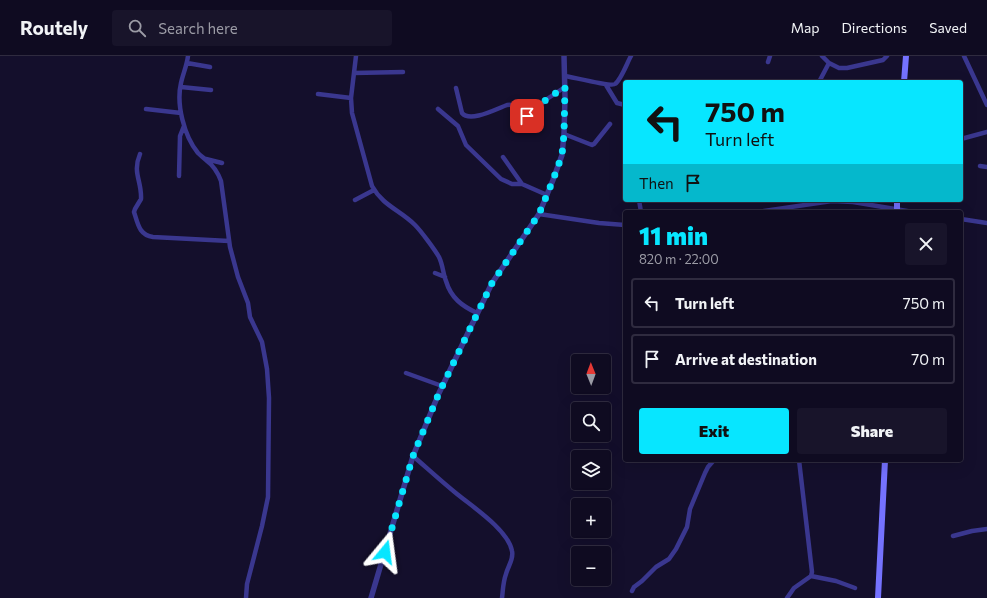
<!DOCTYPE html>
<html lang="en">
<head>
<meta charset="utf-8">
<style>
  body { margin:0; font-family:Commissioner,sans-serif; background:#18142a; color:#f1f3f6; height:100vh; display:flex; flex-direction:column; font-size:15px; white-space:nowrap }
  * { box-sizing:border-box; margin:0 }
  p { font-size:13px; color:#9b9ba5 }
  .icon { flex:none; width:22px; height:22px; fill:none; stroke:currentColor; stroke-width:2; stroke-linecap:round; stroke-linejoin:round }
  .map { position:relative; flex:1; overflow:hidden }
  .side { position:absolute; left:623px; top:154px; width:340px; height:252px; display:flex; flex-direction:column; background:#0f0b21; border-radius:4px; box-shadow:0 4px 16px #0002,0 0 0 1px #2f2b3f }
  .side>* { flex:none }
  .guide { position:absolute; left:623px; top:24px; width:340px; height:122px; border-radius:4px; box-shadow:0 4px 16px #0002,0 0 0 1px #2f2b3f; background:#07e6ff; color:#111; overflow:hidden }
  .needle { width:26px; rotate:359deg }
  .controls { position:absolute; left:571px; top:298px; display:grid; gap:8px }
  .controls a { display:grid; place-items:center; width:40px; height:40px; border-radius:4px; background:#0f0b21; box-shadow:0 4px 16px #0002,0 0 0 1px #2f2b3f; font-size:20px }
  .pin { position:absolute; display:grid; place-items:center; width:34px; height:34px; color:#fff; margin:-17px; border-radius:8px; box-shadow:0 2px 6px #0006 }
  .me { position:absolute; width:44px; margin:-22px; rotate:16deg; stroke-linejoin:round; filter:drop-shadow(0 0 3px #0008) }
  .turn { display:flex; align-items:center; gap:14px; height:84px; padding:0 16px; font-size:18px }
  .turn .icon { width:52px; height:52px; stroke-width:2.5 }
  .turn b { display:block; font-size:28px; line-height:34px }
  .then { display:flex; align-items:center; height:38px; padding:0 16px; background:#0003; gap:8px; font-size:15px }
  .round { display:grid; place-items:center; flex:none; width:42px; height:42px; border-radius:4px; background:#18142a }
  .headline { display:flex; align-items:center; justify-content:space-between; height:68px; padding:0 16px }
  h1 { font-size:24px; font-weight:800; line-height:30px; color:#07e6ff }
  .cta { display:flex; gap:8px; margin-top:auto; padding:8px 16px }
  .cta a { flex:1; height:46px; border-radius:4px; background:#07e6ff; color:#111; font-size:16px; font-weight:800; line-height:46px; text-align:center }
  .cta a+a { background:#18142a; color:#f1f3f6 }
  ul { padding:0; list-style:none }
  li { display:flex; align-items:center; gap:12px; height:50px; margin:0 8px 6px; padding:0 8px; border:2px solid #2f2b3f; border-radius:4px }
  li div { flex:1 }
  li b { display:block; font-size:15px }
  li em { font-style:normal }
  header { display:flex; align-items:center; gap:24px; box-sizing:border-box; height:56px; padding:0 20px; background:#0f0b21; border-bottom:1px solid #2f2b3f }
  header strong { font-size:19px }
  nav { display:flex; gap:22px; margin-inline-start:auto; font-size:14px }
  .search { width:280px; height:36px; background:#18142a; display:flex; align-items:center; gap:10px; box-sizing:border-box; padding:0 14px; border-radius:4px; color:#9b9ba5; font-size:15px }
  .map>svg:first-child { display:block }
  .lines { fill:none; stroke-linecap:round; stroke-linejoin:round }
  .minor { stroke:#3a378f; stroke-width:4.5 }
  .tertiary { stroke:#3a378f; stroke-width:5.5 }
  .secondary { stroke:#7572ff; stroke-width:6 }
  .route { stroke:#07e6ff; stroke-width:7; stroke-dasharray:0 12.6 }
</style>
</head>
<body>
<header>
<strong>Routely</strong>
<div class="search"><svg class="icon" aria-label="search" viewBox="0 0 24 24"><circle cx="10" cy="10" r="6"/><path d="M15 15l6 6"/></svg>Search here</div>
<nav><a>Map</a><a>Directions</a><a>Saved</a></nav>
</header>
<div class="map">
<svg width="987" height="542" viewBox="0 0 987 542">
  <rect width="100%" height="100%" fill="#140f2c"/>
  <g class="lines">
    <!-- minor -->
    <path class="minor" d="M188,0C187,9 183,18 181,27C176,48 184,80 198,97C201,100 204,102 207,105C214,110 218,117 221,125L230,191L238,221L248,247L250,261L262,286L267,313L269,342L268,441L262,470L247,528L246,542
      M356,0L351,42L352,57L372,130C383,150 400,154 415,169C421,175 435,194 439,201C443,209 443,218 446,225C451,242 462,250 477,257
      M822,0L829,7L839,12H847L883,4L887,0
      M964,0L987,49
      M768,6L770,0
      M187,7L210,11
      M354,17L403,16
      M565,20C572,21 612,31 615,28C621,24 627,7 631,0
      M819,26L829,7
      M606,29L617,47L625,49
      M181,31L211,34
      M456,32L462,57C470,67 496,53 507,49C518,48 521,52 527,60
      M318,38L351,42
      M146,53L181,57
      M438,53L458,70L466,89L501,123L512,128H522L547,139
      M515,71L547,43L565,31
      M564,78L592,89L594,88L610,68
      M961,83L987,76
      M140,98C132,117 142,125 141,143L135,153L134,156C138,168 139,179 153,181L229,185
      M503,101L522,128
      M206,103L222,107
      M980,110L987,111
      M179,120L180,80L184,70
      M355,144L374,134
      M639,144L641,156
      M757,156L832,145L853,146L913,156
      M539,158L599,167L625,169
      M961,163L987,167
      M435,217L445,221
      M406,317L442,330
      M413,400C428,413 442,426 457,438C473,451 508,474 512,495C514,503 508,510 506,518C503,526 503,534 502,542
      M953,480L972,475L987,473
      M811,520L836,525L855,532
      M632,535L634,531L642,525L656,511L669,503L676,493L687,471L690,453L705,417L708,411L714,404
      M787,542L794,532L811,520L812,516L799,404"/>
    <!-- tertiary -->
    <path class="tertiary" d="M371,542L413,400L439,337L492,227L539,158L553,124L562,99L564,78L565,41L564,0"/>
    <!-- secondary -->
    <path class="secondary" d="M904,26L906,0
      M897,156V144
      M878,542L885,404"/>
  </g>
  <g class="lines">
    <!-- route -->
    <path class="route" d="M385,496L413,400L439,337L492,227L539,158L553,124L562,99L564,78L565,31L547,43L527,60"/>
  </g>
</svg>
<div class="controls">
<a><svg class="needle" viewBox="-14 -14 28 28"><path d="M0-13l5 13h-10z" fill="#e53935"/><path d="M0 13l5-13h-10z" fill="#9b9ba5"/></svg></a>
<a><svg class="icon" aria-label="search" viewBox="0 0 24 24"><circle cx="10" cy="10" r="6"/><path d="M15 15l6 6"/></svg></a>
<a><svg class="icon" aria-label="layers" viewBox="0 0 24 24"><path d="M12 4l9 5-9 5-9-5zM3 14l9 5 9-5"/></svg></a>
<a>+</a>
<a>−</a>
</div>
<div class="pin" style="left:527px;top:60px;background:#d93025"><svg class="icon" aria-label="arrive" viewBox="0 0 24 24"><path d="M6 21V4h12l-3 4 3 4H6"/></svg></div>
<svg class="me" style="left:385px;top:496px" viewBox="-20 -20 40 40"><path d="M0-17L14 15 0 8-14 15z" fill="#07e6ff" stroke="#fff" stroke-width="4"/></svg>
<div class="guide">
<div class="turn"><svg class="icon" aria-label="left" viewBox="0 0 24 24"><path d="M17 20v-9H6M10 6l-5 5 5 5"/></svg><div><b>750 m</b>Turn left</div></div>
<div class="then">Then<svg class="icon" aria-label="arrive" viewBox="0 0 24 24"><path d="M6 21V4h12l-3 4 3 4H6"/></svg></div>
</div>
<section class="side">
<div class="headline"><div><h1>11 min</h1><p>820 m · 22:00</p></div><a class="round"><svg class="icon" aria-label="close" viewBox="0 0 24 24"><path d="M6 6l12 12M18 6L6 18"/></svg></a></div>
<ul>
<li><svg class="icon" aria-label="left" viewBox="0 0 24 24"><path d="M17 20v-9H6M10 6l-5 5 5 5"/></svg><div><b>Turn left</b></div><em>750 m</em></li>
<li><svg class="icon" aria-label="arrive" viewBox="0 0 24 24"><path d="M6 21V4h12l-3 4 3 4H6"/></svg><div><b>Arrive at destination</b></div><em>70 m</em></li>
</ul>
<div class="cta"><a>Exit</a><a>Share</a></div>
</section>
</div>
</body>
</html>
